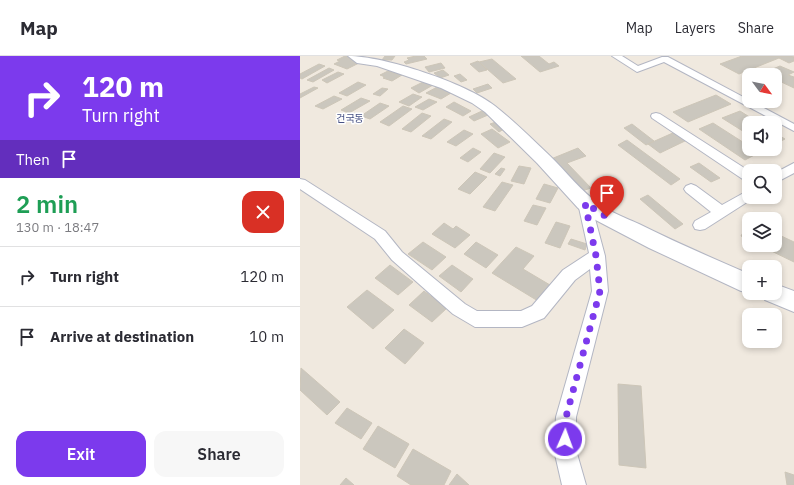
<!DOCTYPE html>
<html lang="en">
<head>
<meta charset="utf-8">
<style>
  body { margin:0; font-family:"IBM Plex Sans","Noto Sans KR",sans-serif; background:#f7f7f7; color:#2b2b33; height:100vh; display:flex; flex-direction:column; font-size:15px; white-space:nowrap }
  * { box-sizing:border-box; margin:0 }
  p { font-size:13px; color:#7c7c81 }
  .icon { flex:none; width:22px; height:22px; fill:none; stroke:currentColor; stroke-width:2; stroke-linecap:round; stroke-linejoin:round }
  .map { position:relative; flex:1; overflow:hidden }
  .panel { display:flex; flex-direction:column; background:#fff; width:300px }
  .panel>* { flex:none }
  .guide { background:#7c3aed; color:#fff; overflow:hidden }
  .needle { width:26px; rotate:122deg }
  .tools { position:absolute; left:442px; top:12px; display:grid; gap:8px }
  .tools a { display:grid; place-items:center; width:40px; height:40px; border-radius:8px; background:#fff; box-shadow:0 2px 6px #0003; font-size:20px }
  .pin { position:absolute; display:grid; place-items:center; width:34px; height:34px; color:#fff; margin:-41px -17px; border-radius:50% 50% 50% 0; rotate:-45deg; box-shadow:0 0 4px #0007 }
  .pin .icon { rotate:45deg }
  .me { position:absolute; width:44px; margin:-22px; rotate:2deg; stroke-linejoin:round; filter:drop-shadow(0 0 3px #0008) }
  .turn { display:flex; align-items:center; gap:14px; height:84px; padding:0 16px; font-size:18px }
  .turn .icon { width:52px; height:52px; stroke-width:2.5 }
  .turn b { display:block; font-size:28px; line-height:34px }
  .then { display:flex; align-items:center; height:38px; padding:0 16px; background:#0003; gap:8px; font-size:15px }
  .round { display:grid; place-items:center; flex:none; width:42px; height:42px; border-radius:12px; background:#f7f7f7 }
  .summary { display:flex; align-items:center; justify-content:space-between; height:68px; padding:0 16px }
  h1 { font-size:24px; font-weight:600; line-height:30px; color:#1e9e55 }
  .button { display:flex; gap:8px; margin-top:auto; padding:8px 16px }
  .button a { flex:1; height:46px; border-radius:12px; background:#7c3aed; color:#fff; font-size:16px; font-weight:600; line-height:46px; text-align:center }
  .button a+a { background:#f7f7f7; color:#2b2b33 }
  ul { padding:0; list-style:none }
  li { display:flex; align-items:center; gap:12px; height:60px; padding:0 16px; border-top:1px solid #e1e1e2 }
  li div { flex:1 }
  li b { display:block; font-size:15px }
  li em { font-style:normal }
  header { display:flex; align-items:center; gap:24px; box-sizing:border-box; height:56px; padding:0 20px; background:#fff; border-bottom:1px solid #e1e1e2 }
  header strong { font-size:19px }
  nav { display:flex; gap:22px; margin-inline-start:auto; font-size:14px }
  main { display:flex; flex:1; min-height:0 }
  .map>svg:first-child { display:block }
  .building { fill:#cbc7be; stroke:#cdc6b8 }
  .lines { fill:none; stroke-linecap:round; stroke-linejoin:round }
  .street-casing { stroke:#b3b6c3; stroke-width:2 }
  .secondary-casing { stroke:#b3b6c3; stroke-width:2 }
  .street { fill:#fff; fill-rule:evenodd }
  .secondary { fill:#fff; fill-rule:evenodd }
  .route { stroke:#7c3aed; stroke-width:7; stroke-dasharray:0 12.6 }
  .labels { text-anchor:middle; stroke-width:3; stroke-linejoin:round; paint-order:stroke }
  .far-quarter-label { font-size:10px; fill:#485285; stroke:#fff }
</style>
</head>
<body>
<header>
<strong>Map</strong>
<nav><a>Map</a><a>Layers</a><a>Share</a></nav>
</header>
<main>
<section class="panel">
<div class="guide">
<div class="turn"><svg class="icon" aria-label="right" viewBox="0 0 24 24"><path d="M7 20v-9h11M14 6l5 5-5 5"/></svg><div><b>120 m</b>Turn right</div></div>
<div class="then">Then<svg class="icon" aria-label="arrive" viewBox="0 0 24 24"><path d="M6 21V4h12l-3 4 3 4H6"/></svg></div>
</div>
<div class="summary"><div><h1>2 min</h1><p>130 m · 18:47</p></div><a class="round" style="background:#d93025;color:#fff"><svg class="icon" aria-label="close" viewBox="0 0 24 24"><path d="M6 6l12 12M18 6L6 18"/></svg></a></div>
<ul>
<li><svg class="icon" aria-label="right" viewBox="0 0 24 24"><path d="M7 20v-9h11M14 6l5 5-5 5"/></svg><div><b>Turn right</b></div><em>120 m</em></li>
<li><svg class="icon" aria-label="arrive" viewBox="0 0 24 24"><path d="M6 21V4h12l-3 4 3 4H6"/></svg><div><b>Arrive at destination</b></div><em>10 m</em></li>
</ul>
<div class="button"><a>Exit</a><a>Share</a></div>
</section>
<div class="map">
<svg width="494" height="429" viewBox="0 0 494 429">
  <rect width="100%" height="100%" fill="#f0e9df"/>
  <!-- building -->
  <path class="building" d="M45,0L61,6L47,13L34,8L40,5L37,4Z
    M85,0H95L92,4H82Z
    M116,0H124L127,3L106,8L104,6L109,4L107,2Z
    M221,0H239L249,8L254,6L259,10L240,16Z
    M442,0H492L494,1V5L489,7L479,2L439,18L420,8Z
    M192,3L216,23L203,27L179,6Z
    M178,5L187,14L179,16L170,8Z
    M141,7L145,12L129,16L125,11Z
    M19,8L25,10L2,23L0,22V18Z
    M480,10L494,16L488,19L494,21V32L475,23V19L463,17Z
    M29,12L34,14L13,26L7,24Z
    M143,14L149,19L140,22L134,17Z
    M88,15L102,19L92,25L83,22L85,21L80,19Z
    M38,16L44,18L27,27L22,24Z
    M160,18L167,24L161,26L154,20Z
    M125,25L133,29L119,37L111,32Z
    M58,26L66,29L47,40L39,37Z
    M188,28L192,32L177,37L173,33Z
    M139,30L149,34L146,36L151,37L141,43L126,37Z
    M14,31L18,32L0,42V38Z
    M82,32L88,33L80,40L73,38Z
    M113,38L122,41L109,50L99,46Z
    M416,39L431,48L388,66L373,56Z
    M34,40L42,43L23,53L15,50Z
    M61,42L70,45L49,57L41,54Z
    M129,43L137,46L123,54L115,51Z
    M154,46L171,55L163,60L146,51Z
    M80,47L89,50L70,63L61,60Z
    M103,50L112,53L89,70L80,66Z
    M182,55L188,59L174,65L169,61Z
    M440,55L459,67H449V79L422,62Z
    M122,57L131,60L111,76L102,73Z
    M144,63L152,66L131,83L122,80Z
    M196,66L204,73L199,76L190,68Z
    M413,67L449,90V93H454L460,96L445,104L399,73Z
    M332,68L354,85L346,89L324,72Z
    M192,73L210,86L198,92L181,78Z
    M164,74L173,78L156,90L147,86Z
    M375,76L387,84L360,97L348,88Z
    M475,77L485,83L475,88Z
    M327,84L380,123L371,129L318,89Z
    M173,92L181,96L168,106L160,102Z
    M278,92L286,100L267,107L291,132L282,135L251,103Z
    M194,97L205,101L190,117L180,113Z
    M399,107L420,122L411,126L390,111Z
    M219,110L231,112L224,128L211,125Z
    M201,112L205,113L200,120L195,118Z
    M175,116L187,121L170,138L158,133Z
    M202,126L213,129L195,155L183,151Z
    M244,128L258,132L250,147L236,143Z
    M348,139L383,168L375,173L340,143Z
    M233,149L246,152L237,169L224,165Z
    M256,166L270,170L260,192L245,187Z
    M449,166V184L441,180Z
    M144,167L153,173L156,170L170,179L155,192L132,178Z
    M475,177L494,186V206L459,189H475Z
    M271,183L287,188L285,194L268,188Z
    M123,186L146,201L132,214L108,198Z
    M176,186L198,199L186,212L164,198Z
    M216,191L234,200L223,213L250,229L238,245L192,217Z
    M90,209L113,226L98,239L75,222Z
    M152,209L173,223L161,236L139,220Z
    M67,234L94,254L73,273L47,251Z
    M124,235L147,252L132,266L109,249Z
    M104,273L124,287L105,308L85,292Z
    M1,312L40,346L27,359L0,334Z
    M318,328L341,330L346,412L319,409Z
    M47,352L72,367L61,383L35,367Z
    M78,370L109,388L95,412L63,393Z
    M113,393L151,415L144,429H111L97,420Z
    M485,416L494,419V429H487Z
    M157,418L169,429H149Z
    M46,422L54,429H40Z"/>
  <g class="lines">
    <defs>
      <path id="street" d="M312,0H322L338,10L362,1H368L494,68V75L364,6L337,16Z
        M356,57L360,58L449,115V125L444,124L352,62L351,60L352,58Z
        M494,107V117L475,127V117Z
        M0,123L5,124L85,175L102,196L165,248L177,255H221L232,250L263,214L289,197L278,147L280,144L285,142L290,144L305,200L308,235L276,361V394L286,429H262L254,394L256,361L292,235L290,213L275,224L244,262L222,271H175L153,258L92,204L75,183L0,133Z
        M391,128L396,130L422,149L449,134V141H455L405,173L400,174L395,173L393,169L395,165L411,156L386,136L384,133L386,130Z"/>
      <path id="secondary" d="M48,0C84,0 166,27 195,50C214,65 231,82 249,99C266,115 281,136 301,149C312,157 326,162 339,168C375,186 412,202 449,218V237H451L441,235L349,192L288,160L278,152L237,107L185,56L172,47L141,32L77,10L57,7Z
        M475,228L494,235V256L465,244L461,237H475Z"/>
    </defs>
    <!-- street casing -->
    <use href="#street" class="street-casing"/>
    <!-- secondary casing -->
    <use href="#secondary" class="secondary-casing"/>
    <!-- street -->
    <use href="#street" class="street"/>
    <!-- secondary -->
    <use href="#secondary" class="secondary"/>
  </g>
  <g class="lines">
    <!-- route -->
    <path class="route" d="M265,383L266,361L300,235L296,200L285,147L307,161"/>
  </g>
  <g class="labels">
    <!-- far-quarter labels -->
    <g class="far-quarter-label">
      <text x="50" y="66">건국동</text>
    </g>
  </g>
</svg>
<div class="tools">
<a><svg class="needle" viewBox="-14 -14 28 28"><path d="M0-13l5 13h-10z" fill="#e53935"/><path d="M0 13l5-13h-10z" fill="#7c7c81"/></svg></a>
<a><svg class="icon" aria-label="sound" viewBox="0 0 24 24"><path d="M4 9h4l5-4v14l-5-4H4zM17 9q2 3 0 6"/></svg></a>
<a><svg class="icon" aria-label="search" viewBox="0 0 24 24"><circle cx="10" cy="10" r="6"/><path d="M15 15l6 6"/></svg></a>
<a><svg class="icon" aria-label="layers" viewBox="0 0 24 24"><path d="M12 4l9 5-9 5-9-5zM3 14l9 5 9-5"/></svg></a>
<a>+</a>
<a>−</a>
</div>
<div class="pin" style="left:307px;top:161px;background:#d93025"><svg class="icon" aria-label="arrive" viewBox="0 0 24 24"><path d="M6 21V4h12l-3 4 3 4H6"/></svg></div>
<svg class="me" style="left:265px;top:383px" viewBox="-20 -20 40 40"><circle r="17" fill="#7c3aed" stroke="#fff" stroke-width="3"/><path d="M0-11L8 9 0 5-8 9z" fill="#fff"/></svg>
</div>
</main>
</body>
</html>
